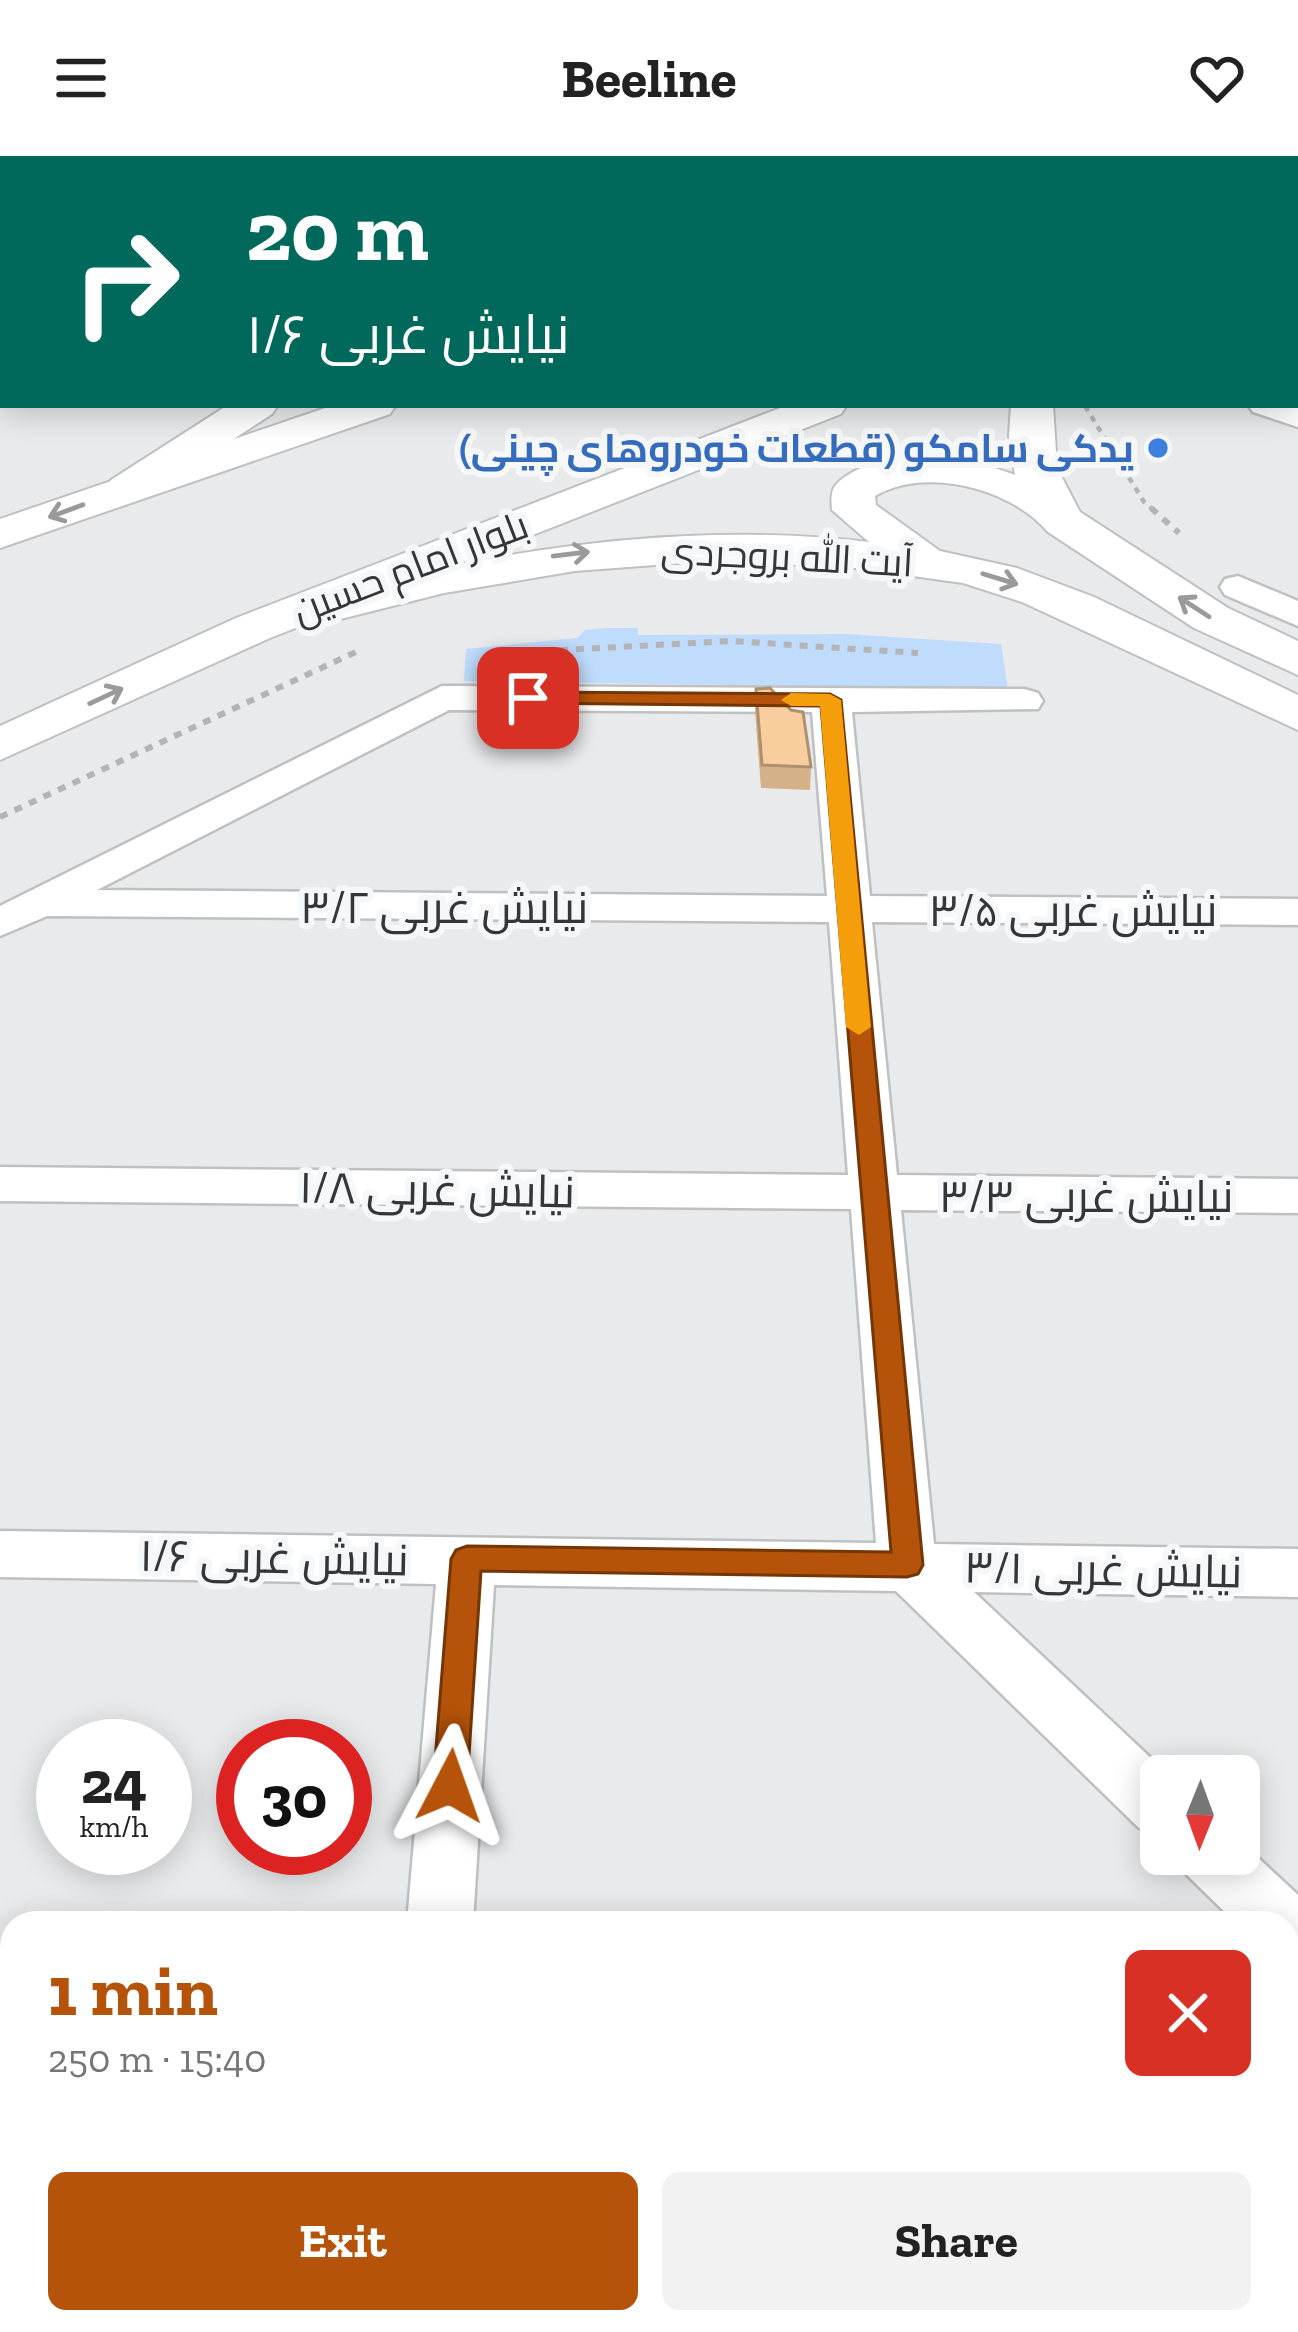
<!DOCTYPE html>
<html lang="en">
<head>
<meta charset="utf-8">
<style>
  body { margin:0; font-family:"Zilla Slab",Cairo,serif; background:#f2f2f2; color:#222; height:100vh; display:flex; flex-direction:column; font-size:45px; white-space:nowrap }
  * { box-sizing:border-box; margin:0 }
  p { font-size:39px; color:#767676 }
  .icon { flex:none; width:66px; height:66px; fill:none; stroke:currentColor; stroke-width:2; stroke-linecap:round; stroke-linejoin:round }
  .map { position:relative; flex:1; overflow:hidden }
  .details { position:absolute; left:0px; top:1755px; width:1299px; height:423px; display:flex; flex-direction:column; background:#fff; border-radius:36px 36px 0 0; box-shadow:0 6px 30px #0003 }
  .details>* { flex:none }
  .guide { position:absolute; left:0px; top:0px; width:1299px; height:252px; box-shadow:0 6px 30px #0003; background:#00695c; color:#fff; overflow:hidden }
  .needle { width:78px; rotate:181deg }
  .buttons { position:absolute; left:1140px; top:1599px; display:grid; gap:24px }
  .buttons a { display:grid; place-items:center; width:120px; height:120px; border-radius:18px; background:#fff; box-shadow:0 6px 30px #0003; font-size:60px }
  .speed { position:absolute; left:36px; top:1563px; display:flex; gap:24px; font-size:60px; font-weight:700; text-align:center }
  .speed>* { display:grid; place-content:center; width:156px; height:156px; border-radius:50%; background:#fff; box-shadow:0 6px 30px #0003; line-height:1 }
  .speed small { font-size:30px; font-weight:400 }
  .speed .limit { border:18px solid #d22; background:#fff; color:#111 }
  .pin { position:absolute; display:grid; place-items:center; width:102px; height:102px; color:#fff; margin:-51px; border-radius:24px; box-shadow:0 6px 18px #0006 }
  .me { position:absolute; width:132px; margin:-66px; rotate:4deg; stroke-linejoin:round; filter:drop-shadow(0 0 9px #0008) }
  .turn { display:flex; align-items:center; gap:42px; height:252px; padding:0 48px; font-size:54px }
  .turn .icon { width:156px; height:156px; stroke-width:2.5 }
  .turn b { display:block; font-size:84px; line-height:102px }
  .round { display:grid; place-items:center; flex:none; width:126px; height:126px; border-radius:18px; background:#f2f2f2 }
  .headline { display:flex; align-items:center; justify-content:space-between; height:204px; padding:0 48px }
  h1 { font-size:72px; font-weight:700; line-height:90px; color:#b45309 }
  .button { display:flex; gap:24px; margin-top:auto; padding:24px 48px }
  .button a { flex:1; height:138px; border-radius:18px; background:#b45309; color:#fff; font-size:48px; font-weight:700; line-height:138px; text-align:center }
  .button a+a { background:#f2f2f2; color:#222 }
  header { display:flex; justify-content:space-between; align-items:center; height:156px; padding:0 48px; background:#fff; font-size:54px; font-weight:700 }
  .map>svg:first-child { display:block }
  .green { fill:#bfdcfd }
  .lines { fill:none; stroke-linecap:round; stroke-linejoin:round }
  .minor-casing { stroke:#bfc0c1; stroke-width:5 }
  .secondary-casing { stroke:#bfc0c1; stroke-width:4 }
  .primary-casing { stroke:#bfc0c1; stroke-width:4 }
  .path-far1 { stroke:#b3b4b5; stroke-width:4.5; stroke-dasharray:6 6; stroke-linecap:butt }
  .path { stroke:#b3b4b5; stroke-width:6; stroke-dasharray:8 8; stroke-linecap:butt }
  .minor { fill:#fff; fill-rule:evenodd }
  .secondary { fill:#fff; fill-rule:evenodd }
  .primary { fill:#fff; fill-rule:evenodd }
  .wall { fill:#d5b189 }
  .building { fill:#f8ce9f; stroke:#ae906f; stroke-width:3 }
  .oneway { stroke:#9a9a9b }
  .route { fill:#b45309; stroke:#753606; stroke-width:3 }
  .slow { fill:#f59e0b }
  .shop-dot { fill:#3f7fe0; stroke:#f6f7f8; stroke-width:4.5 }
  .labels { text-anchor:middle; stroke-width:12; stroke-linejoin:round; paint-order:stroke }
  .far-shop-label { font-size:39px; font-weight:bold; fill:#366cbe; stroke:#f6f7f8; text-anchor:end }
  .far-street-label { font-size:39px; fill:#363637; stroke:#f6f7f8 }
  .street-label { font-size:45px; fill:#363637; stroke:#f6f7f8 }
</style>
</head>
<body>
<header><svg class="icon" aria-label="menu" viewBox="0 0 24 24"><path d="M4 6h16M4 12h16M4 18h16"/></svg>Beeline<svg class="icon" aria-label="heart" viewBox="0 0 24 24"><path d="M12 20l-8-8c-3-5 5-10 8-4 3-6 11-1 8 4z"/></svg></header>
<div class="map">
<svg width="1298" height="2176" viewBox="0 0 1298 2176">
  <rect width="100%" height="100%" fill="#e9eaeb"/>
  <!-- green -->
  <path class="green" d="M339,0H909L912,3H345Z
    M605,472H638V479L846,478L1001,488L1008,533L464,525L466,493L577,482L585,474Z"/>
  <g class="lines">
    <defs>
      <path id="minor" d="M1248,249L1298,250V271L1253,256Z
        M1238,420L1298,445V470L1225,439L1220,431L1225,423Z
        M442,530L1024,533L1038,537L1043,545L1038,553L852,556L870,740L1298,743V769L872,766L897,1019L1298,1023V1057L901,1054L934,1388L1298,1393V1441L974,1436L1170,1620H1161V1680L1139,1672L896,1435L494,1429L473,1767H407L436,1428L0,1421V1375L876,1387L851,1053L0,1045V1011L848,1019L829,766L47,760L0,780V750ZM449,554L812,556L827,740L97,734Z
        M1239,1684L1298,1739V1791L1287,1795V1767H1236L1186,1718L1177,1698H1239Z
        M1298,1852V1919L1287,1923V1857Z
        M0,1871H12V1937H0Z
        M370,2166H446L445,2176H369Z"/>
      <path id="secondary" d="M182,0H220L222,3H184Z
        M260,0H298L300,3H262Z
        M228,249H278L272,258L143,342L127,346L111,342L105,333L111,324Z
        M1011,249H1053L1057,312L1080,356L1228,452L1298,485V519L1194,472L1048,376C1011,332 925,310 875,340L876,349L940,395L1017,412L1094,441L1298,539V574L1022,446L963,427L848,411L708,405L575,415L444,437L309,471L292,467L285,457L292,447C483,397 671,363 869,386L832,354C830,333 833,328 851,317C904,286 961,299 1015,319L1009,280Z"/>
      <path id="primary" d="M1296,69H1298L1296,92Z
        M334,249H396L390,258L0,392V363Z
        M788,249H847L841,258L270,482L0,604V570L236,462Z"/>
    </defs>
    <!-- minor casing -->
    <use href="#minor" class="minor-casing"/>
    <!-- secondary casing -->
    <use href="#secondary" class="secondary-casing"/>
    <!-- primary casing -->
    <use href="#primary" class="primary-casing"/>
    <!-- path-far1 -->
    <path class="path-far1" d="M427,0L432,3
      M513,0L527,3
      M694,0L702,3
      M539,3L544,0
      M590,3L595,0
      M723,3L740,0
      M993,3L1002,0
      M1085,250L1144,346L1155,355"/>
    <!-- path -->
    <path class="path" d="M1151,352L1179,377
      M544,495L731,485L918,497
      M0,661L358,495"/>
    <!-- minor -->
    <use href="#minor" class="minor"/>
    <!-- secondary -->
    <use href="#secondary" class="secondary"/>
    <!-- primary -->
    <use href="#primary" class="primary"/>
  </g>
  <!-- wall -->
  <path class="wall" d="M756,533L811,611L810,634L761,632L755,555Z"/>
  <!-- building -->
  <path class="building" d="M770,532L791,554L803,556L811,611L762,609L756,533Z"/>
  <!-- one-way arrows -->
  <defs><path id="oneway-shaft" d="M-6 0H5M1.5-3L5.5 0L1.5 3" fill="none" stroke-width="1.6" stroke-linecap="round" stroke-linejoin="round" transform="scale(3)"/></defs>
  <g class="oneway">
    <use href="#oneway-shaft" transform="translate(66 355) rotate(160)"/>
    <use href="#oneway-shaft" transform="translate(571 398) rotate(-7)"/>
    <use href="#oneway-shaft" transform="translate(1000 423) rotate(17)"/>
    <use href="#oneway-shaft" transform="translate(1194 451) rotate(-147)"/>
    <use href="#oneway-shaft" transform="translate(106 540) rotate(-25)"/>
  </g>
  <!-- route -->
  <path class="route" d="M528,536L830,538L841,544L923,1409L918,1418L907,1421L481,1415L467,1630L462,1641L450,1645L438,1641L433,1630L451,1403L456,1394L467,1390L891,1396L821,550L521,547V538Z"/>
  <!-- slow -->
  <path class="slow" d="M830,538L841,544L871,871L859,879L846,871L820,550H791L781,544L791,537Z"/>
  <!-- markers -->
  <circle class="shop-dot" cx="1158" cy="292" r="12"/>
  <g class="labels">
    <!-- far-shop labels -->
    <g class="far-shop-label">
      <text x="1134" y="306">یدکی سامکو (قطعات خودروهای چینی)</text>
    </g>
    <!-- far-street labels -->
    <g class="far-street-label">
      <text transform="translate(787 400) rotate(3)" y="14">آیت الله بروجردی</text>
      <text transform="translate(410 411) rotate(-21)" y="14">بلوار امام حسین</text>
    </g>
    <!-- street labels -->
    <g class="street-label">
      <text x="444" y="767">نیایش غربی ۳/۲</text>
      <text x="1073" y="770">نیایش غربی ۳/۵</text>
      <text transform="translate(437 1033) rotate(1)" y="16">نیایش غربی ۱/۸</text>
      <text x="1086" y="1056">نیایش غربی ۳/۳</text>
      <text transform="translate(274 1401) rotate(1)" y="16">نیایش غربی ۱/۶</text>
      <text transform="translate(1103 1413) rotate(1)" y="16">نیایش غربی ۳/۱</text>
    </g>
  </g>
</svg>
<div class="buttons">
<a><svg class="needle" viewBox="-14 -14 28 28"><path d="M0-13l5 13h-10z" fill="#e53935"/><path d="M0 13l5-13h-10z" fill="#767676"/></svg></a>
</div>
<div class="speed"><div>24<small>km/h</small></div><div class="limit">30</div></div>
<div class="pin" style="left:528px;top:542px;background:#d93025"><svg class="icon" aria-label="arrive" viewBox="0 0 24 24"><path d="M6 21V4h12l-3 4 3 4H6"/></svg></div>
<svg class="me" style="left:450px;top:1630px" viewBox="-20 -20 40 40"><path d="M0-17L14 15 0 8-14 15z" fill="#b45309" stroke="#fff" stroke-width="4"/></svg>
<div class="guide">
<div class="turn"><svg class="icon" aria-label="right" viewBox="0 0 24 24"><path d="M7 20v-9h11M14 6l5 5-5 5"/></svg><div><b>20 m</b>نیایش غربی ۱/۶</div></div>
</div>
<section class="details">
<div class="headline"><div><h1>1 min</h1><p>250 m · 15:40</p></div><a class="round" style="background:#d93025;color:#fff"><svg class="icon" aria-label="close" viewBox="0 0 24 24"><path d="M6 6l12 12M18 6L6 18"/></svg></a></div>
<div class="button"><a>Exit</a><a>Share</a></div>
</section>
</div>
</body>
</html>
